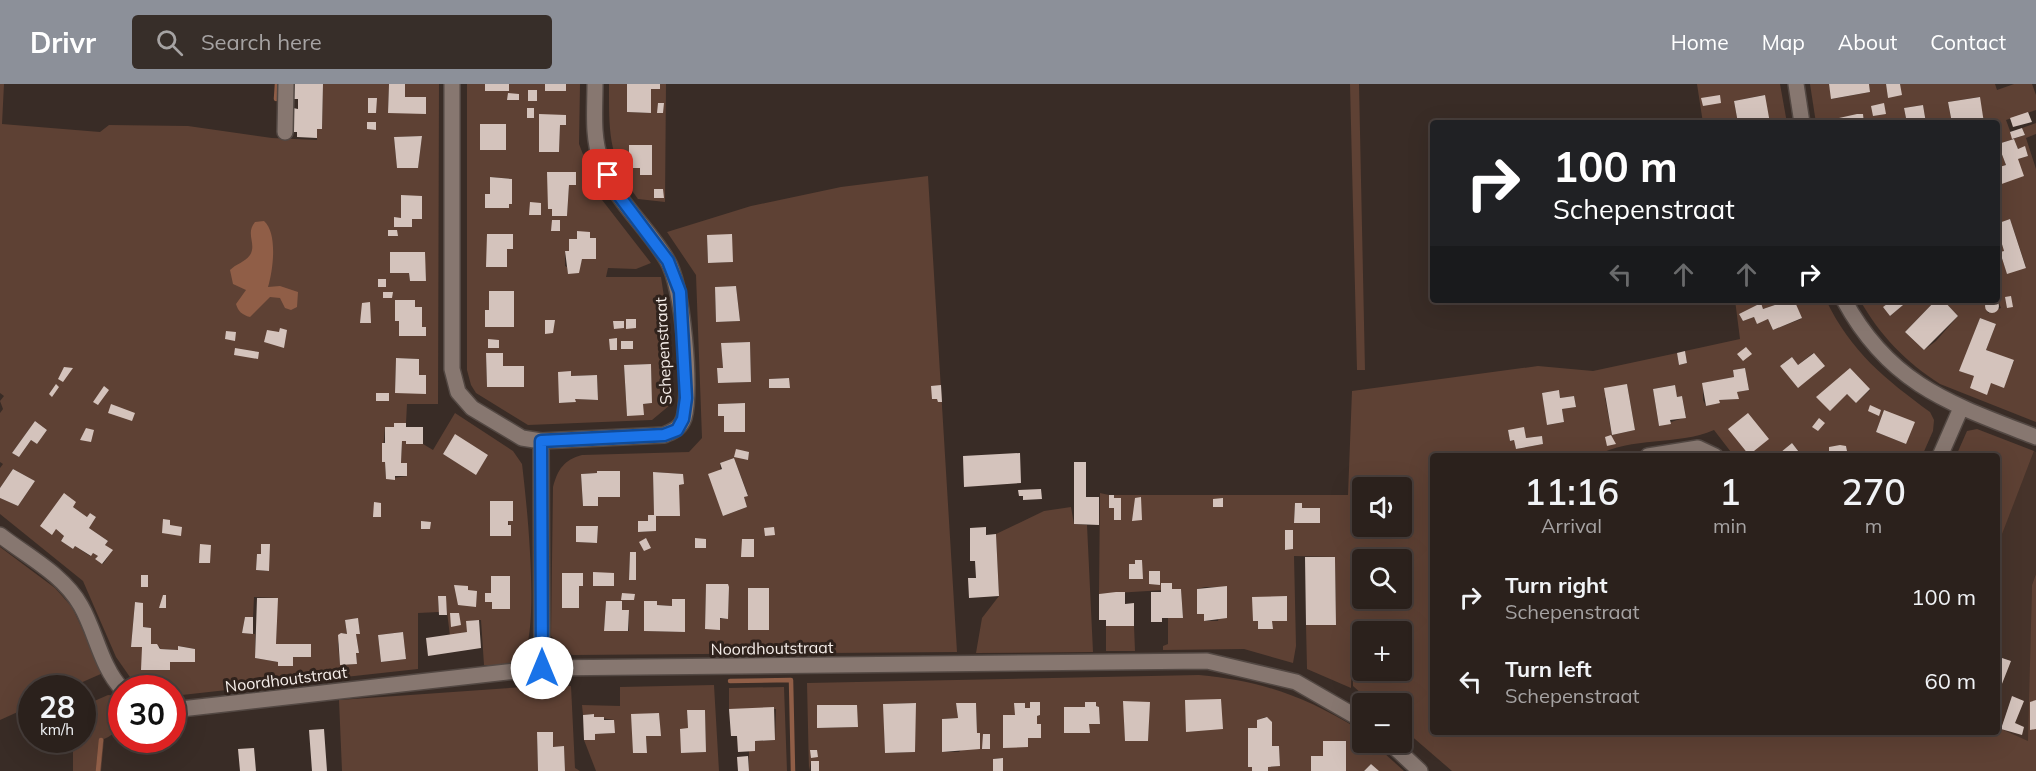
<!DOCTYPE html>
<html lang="en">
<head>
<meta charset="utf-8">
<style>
  body { margin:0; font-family:Mulish,sans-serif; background:#372e29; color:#f1f3f6; height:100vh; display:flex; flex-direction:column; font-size:22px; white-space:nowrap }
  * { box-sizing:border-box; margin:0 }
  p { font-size:20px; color:#a6a3a3 }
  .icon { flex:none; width:33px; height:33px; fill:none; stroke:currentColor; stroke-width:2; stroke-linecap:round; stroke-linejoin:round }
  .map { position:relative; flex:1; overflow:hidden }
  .drawer { position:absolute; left:1430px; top:369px; width:570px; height:282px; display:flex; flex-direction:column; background:#2b211c; border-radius:6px; box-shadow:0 6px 24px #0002,0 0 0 2px #473e3b }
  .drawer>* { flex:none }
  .guide { position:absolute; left:1430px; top:36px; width:570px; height:183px; border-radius:6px; box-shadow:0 6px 24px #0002,0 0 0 2px #473e3b; background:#202124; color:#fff; overflow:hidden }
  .fabs { position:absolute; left:1352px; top:393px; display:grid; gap:12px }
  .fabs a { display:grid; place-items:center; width:60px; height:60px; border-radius:6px; background:#2b211c; box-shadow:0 6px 24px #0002,0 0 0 2px #473e3b; font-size:30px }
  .speed { position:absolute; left:18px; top:591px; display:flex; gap:12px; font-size:30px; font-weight:700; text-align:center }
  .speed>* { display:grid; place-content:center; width:78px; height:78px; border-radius:50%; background:#2b211c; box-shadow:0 6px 24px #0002,0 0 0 2px #473e3b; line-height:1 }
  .speed small { font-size:15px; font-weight:400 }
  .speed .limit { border:9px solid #d22; background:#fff; color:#111 }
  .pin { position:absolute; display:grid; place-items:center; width:51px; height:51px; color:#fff; margin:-26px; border-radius:12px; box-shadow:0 3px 9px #0006 }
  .me { position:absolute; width:66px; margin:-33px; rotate:0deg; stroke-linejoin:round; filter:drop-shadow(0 0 4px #0008) }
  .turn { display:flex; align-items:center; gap:21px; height:126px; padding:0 24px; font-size:27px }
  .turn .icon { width:78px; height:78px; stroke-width:2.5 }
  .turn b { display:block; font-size:42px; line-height:51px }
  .lanes { display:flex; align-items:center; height:57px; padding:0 24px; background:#0003; justify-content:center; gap:30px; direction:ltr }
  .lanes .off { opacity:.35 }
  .eta { display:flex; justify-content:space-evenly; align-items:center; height:102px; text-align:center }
  .eta b { font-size:36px; font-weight:600; line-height:42px }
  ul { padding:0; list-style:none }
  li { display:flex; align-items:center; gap:18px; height:84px; padding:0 24px }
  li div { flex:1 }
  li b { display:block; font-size:22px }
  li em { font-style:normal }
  header { display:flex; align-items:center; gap:36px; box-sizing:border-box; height:84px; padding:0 30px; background:#8c9099; color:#fff }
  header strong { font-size:28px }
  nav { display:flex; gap:33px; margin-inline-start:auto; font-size:21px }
  .search { width:420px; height:54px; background:#372e29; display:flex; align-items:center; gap:15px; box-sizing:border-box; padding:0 21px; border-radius:6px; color:#a6a3a3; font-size:22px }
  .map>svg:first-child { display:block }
  .built { fill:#46332a }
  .green { fill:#5e4134; fill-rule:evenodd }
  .water { fill:#905e47 }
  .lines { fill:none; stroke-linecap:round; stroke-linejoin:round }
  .stream { stroke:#905e47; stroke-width:4.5 }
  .building { fill:#d4c3bc }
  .street-casing { stroke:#534843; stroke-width:18 }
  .street { stroke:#877770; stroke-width:15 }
  .route-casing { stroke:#114b97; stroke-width:15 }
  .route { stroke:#1a73e8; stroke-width:10 }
  .labels { text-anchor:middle; stroke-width:6; stroke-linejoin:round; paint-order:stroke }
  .street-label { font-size:16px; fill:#f5ede9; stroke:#2f221c }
</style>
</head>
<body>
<header>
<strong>Drivr</strong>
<div class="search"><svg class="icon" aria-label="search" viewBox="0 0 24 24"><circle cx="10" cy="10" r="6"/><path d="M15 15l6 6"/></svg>Search here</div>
<nav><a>Home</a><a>Map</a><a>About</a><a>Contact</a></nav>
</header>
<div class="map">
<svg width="2036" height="687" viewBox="0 0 2036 687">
  <rect width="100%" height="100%" fill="#392c26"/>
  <!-- built -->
  <path class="built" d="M2034,367L2036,368V490L2032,501L2029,658L1997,643L1996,463Z"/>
  <!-- green -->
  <path class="green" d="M0,0H4L2,40L100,48L109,41L188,42L272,54L317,56V45H322L323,0H389L388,29H426V13H405V0H439L438,320H407L406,339H394V343H385L382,378H385L386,395L407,392V379H401L402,357H406V360H423L433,366L455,329L513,367L522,380C526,412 542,557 520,576C512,583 495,581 484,581L481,536L467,537V548L450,552L445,512L438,513L439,528L418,529V585L173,612L172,604H142L132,596L116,573L83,497L0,430V414L18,422L35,397L13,385L0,404V384L3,380L0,378V329L3,325L0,317L4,312L0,309ZM422,52L418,84H397L394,53ZM402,112H422V135H412L411,143H394V134H401ZM390,168H424L426,196L410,197L409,189H390ZM395,216H415V223L422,224V243L426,244V252H400L399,237L395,236ZM396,274L419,275V291H426V309H395ZM35,337L47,346L37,360L31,356L19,373L12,369ZM455,351L488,371L476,390L443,370ZM490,417H513V437H508L511,452H490ZM73,423L87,433L90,429L96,433L89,444L108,457L105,461L112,467L103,480L95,475L98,472L93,469L90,472L75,462L73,465L61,457L64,452L56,445L52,450ZM261,460L268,487L256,486L257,470H261ZM254,513L277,514L276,560H311V573H293V582H278V578L255,574V550L242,549L245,533H253ZM135,518L142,519L143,543L151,544V560L160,563V565L178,566L179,562L195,565V578H170L169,586H142V563H131ZM358,535L360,549L356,550L359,569H356L357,580L340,581L338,560L341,549L347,550L345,536ZM403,548L406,575L381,578L378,551Z
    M467,0H485L486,7H509V0H545V7H566V0H580L579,60L599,112L651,179L636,185L608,184L606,193H661L670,253L672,311L670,321L652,336L528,341L476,309L471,301L467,286ZM540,31H566V41H560L559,68H539ZM481,40H506L480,65ZM548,88H576V101H569L567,132H553L552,125H548ZM490,93L512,95V119L509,120V124H485V110H490ZM569,155H595L596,175H582L578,189H568L567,183L565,182V167H569ZM490,207H514V243L485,226H489ZM486,269H503V282H524V303H487ZM651,280L652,319L643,320V331H627L624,281ZM597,291L598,316L575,315V318L560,319L571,292Z
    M609,0H627V28L651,29V0H666L665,118L638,115C608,74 609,49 609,0ZM652,61V91H640V84Z
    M1350,0H1359L1365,286H1357Z
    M1697,0H1780L1787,39H1770L1764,11L1734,17L1738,39H1703Z
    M1810,0H1829L1832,15L1870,8L1869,0H1886L1888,13L1900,0H1995L1997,6L2014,0H2032L2036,11V26L2006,36L2013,55L2025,51L2022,44L2036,39V50L2026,54L2036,85V338L1940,300C1906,278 1880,252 1860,216H1883L1890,232L1909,216H1936L1905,248L1924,266L1936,257L1958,232L1943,216H1991L1985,220L1988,229L2001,224L1997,214V144L2004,167L2000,169L2007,189L2026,183L2010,135L1997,140V102L2018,75L2028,72L2025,63L2018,65L2014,55L1998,60L2006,81L1997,84L1996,39H1984L1979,13L1948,18L1952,39H1926L1923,21L1904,24L1907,39H1864L1863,31L1839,34L1840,39H1816ZM1980,234L1996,240L1986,266L2014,277L2004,303L1960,287Z
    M928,92L957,568L572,571L551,552L553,403C558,385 564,376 582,371L689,368L702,354L696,191L667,148L751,122L841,103ZM707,151H732V178L708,179ZM736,202L740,237L716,238L715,203ZM750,258L751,298L718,299L717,284H723L721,259ZM789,294V304H769V295ZM744,319L745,347L724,348V332H718V320ZM734,374L748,411L744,413L747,423L723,432L720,379ZM597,387H620L619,413H598L597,422H583L581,390L597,389ZM653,388L683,390V400L679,401L656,432V447L638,448V437H648L654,431ZM598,443L597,459L576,458ZM742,455L754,456V473H742ZM630,468L636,469V496L629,495ZM562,489H583V502H579V523L562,524ZM593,489H614V502H593ZM706,500H727L729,504L728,534L720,535L705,545ZM748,504H769V546L748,545ZM672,515H685V548L644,547V517H657V521L672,522ZM606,517H622V526H629V547H604Z
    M1735,216H1790L1763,225L1760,220L1739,230L1743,237L1754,233L1757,239L1768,235L1773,246L1801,235L1795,218L1798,216H1826C1851,268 1885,295 1930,328L1934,336L1933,347L1922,372H1848L1846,362L1830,363L1829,372H1802L1792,359L1776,372H1734L1714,346C1677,362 1632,352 1596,372H1432V648H1996L1997,643L2028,657L2032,501L2036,490V687H1452L1401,643V620L1372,619L1353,602L1352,557L1351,604L1307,585L1306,541H1336L1335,473L1294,472L1296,562L1293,579L1244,565L1163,566V562L1168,560V534H1183L1181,505L1099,510L1100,409L1109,411V424H1114L1115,436L1121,435V415L1114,414V411H1348L1352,307L1538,282L1593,287L1677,269L1679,281L1687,279L1685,267L1740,255ZM1813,269L1824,282H1780L1792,273L1798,281ZM1745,284L1749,306L1737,308L1738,315L1719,316V319L1706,322L1703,316V299L1734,293L1733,286ZM1850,285L1870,306L1856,319L1847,310L1817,313ZM1627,300L1635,346L1612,351L1605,314ZM1674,301L1677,313L1682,312L1686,333L1659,342L1653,305ZM1559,306L1560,314L1574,312L1576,323L1562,325L1564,338L1548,341L1542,309ZM1884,326L1906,360L1876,348ZM1508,346L1526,354L1542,352L1543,360L1516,365L1514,356L1510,357ZM1362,404H1401V442H1362ZM1295,419H1302V424L1319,425L1320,439H1294ZM1135,476H1142V495H1129V480H1135ZM1362,476H1401V514H1362ZM1205,503H1226L1218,537H1205L1204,530H1197V505ZM1253,513H1287V537H1272V545H1258V537H1253ZM1362,548H1401V586H1362Z
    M1977,345L2034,367L1997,463V394L2002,380L1997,378L1996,372H1956L1967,347Z
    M1071,423L1074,440L1087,441L1093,568L976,569L982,534L999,512L996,450L1044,427Z
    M0,463L55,504L72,523L103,589L69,604H32L31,622L0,636Z
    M1106,542H1134L1135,567H1106Z
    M1199,591C1262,597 1304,612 1358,645L1362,649V658L1373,659L1404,687H1378L1371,680L1364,687H1346V657L1323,672H1311V687H1268V683L1280,682L1279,662H1272V638L1265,633L1258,636L1257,644H1248V682L1252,683V687H1003L1002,674L993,675V687H819L818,677H811L809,687L807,599ZM1124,617L1149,619L1148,657H1125ZM1086,618H1096V622L1099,623L1100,640H1089V649H1064V623H1085ZM915,619V668L885,669L884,620ZM956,619H976L977,649L959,668H942V635L958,634ZM1015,619H1025V624H1030V619H1040V631L1037,632V640H1041V654H1028V663H1003V632L1015,631ZM857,621V643L817,644Z
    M714,601L719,687H596L584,656H595V650L614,649V636L594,633V630L583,631L582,621L620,622V603ZM687,626H705L706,668L681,669L688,644ZM659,629L660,651L646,652L647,668L631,631Z
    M571,602L575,684L580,687H565L564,663H553L552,648L537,649L538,687H342L339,616L524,603Z
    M784,603L787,687H749V667H755V657L775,656L776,625H729V604Z
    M108,611L118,612C124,630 123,648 104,655L101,687H73V656H82L83,622Z"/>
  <!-- water -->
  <path class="water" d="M264,137C278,149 273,187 268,203L280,202L298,208L297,223L291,226L285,224L280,214L270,213L250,233C242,231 238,227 236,220L246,206L233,200L230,186C236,180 245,178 250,171C257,160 245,150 255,138Z"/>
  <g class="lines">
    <!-- stream -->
    <path class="stream" d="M276,15L277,0
      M730,597L791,596L793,687
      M98,687L101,656"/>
  </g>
  <!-- building -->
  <path class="building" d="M294,0H323L322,45H317V54L297,53V48H292L293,24L298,25V15H293Z
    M389,0H405V13H426V30L388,29Z
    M485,0H509V7H485Z
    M545,0H566V7H545Z
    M627,0H660V5H651V29L627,28Z
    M1829,0H1869L1870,8L1831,15Z
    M1886,0H1900L1902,11L1888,14Z
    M528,6H537V17H528Z
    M508,9L519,10V16H507Z
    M1720,11L1721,19L1703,22L1701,14Z
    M1765,11L1770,39H1738L1734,17Z
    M1980,13L1984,39H1952L1948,18Z
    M368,14H377L376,29H368Z
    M658,19H664L663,29H657Z
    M1884,19L1886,30L1873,32L1871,22Z
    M1923,21L1926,39H1907L1904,24Z
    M527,24H534V34H527Z
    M2028,28L2032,38L2013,43L2010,34Z
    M539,30L566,31V41H560L559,68H539Z
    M1857,30H1863L1864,39H1840L1839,34Z
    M367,38H376V46L367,45Z
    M480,40H506V66H480Z
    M2022,44L2025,51L2012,55L2010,48Z
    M422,52L418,84H397L394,53Z
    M2014,55L2018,65L2025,62L2028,72L2018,75L2024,92L1996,102V84L2006,81L1998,60Z
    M629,61H652V91H640V84H629Z
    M547,88H576V101H569L567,132H552V125H548Z
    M490,93L512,95V120H509V124H485V110H490Z
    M654,105H663L664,114H654Z
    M401,111L422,112V135H412V143H394V133L401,134Z
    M530,118L541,119V131H529Z
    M2010,135L2026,184L2007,190L2000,168L2004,167L1996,140Z
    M552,136H560V147H551Z
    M388,146H397L398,152H388Z
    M577,147L590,148V154H596V175H582L579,189L568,190L565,167H569V155H577Z
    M487,150H513V165H507V183H486Z
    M732,150L733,178L708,179L707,151Z
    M390,168H425L426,197H410L409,189H390Z
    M378,195H386V203H378Z
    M736,202L740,237L716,238L715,203Z
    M489,207H514V243H485V226H489Z
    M383,208H393L392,214H383Z
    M2011,212L2013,223L2007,224L2005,213Z
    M1985 222a7 7 0 1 1 14 0a7 7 0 1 1-14 0Z
    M395,216H415V223H422V243H426V252H399V237H395Z
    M1790,216H1800L1795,218L1802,234L1773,246L1768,235L1757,240L1754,233L1743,237L1739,230L1761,219L1763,225Z
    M1883,216H1909L1890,232L1883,223L1887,220Z
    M1936,216H1943L1958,232L1924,266L1905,248Z
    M370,218L371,239H360L362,219Z
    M1980,234L1996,240L1986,266L2014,276L2004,304L1991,299L1987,311L1970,304L1974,292L1959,287Z
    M626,235H636V244L626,245Z
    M545,236H555L553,249L545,250Z
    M613,237H624V244L614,245Z
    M280,244L287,246L284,264L264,258L267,246L279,248Z
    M226,247L236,248L235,257L225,255Z
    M617,254V266H610L609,255Z
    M488,255L499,256V264H488Z
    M621,257H633V265H621Z
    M750,258L751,298L718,299L717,284H723L721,259Z
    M1746,263L1752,270L1743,277L1737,270Z
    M235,264L259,268L258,275L234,271Z
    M1685,267L1687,279L1679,281L1677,269Z
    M486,269H503V282H524V303H487Z
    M1814,269L1825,282L1798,304L1780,282L1792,273L1798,281Z
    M396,274L419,275V291H426V310L395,309Z
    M651,280L652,319L643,320L644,331L627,332L624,281Z
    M64,283L73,284L63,298L58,295Z
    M1745,284L1749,306L1737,308L1739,315L1719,316L1720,319L1706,322L1702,299L1734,293L1733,286Z
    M1850,284L1870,305L1856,319L1847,310L1830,327L1816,313Z
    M571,287V292L597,291L598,316L575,315L576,318L559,319L558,288Z
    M789,294L790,304H769V295Z
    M56,300L59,303L52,313L49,310Z
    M1627,300L1635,346L1612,351L1604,304Z
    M941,301L942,318H938L937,315H932L931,302Z
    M1675,301L1677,313L1682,312L1686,334L1670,336L1671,340L1659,342L1653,305Z
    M104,302L109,306L98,321L93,318Z
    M1559,306L1560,314L1574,312L1576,323L1562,325L1564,338L1547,341L1542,309Z
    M376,309H389V317H376Z
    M745,319V348H724V332H718V320Z
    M111,320L135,329L132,337L108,329Z
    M1870,321L1881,326L1879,332L1868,327Z
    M1884,326L1915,338L1906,360L1876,348Z
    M1748,329L1769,355L1749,371L1728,345Z
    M1819,334L1825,339L1818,347L1812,343Z
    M35,337L47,346L37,360L31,356L19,373L12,369Z
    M394,339H406V343H423V360H406V357H402L401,379H407V392H395V396L386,395L385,378H382V359H385V343H394Z
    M1524,343L1526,354L1542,352L1543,360L1516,365L1514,356L1510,357L1508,346Z
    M86,344L94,346L91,358L80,356Z
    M455,350L488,371L476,391L443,370Z
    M1611,351L1616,360L1607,362L1605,353Z
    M1792,359L1802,372H1776Z
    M1840,361L1846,362L1848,372H1829V363Z
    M736,365L749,368L748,376L734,373Z
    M1020,369L1021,399L964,403L963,372Z
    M734,374L748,412L744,413L747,423L723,432L708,390L722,385L720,379Z
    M1074,378H1086V413H1099V441L1074,440Z
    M1996,378L2002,380L1997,394H1996Z
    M13,385L35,397L18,422L0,414V404Z
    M597,387H620V413H598V422H583L581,390L597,389Z
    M653,388L683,390L684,400L679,401L680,432H656V447L638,448V437H648V431H654Z
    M1041,405L1042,415L1023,416V412H1019L1018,406Z
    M64,409L76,418L73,423L87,433L90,429L96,433L89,444L108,457L105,461L113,466L102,480L95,475L98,472L93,469L91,472L75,462L73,465L61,457L64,452L56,445L52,451L40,442Z
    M1109,411H1114V414H1121V436H1114V424H1109Z
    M1141,413L1142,436L1132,437L1135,414Z
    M1223,414V423H1213V415Z
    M490,417H513V437H508V441H511V452H490Z
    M374,418L381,419V433H373Z
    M1295,419H1302V424H1320V439H1294Z
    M163,435L170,436V441L182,443L181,452L162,449Z
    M421,437L431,438L430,445H421Z
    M576,442H598L597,459L576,458Z
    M774,443L775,451L765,452L764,444Z
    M986,443V451L996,450L999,512L969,514L968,494H976L975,477H970V444Z
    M1285,446H1293V465L1285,466Z
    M646,454L651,464L644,467L639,458Z
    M695,454L706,455V464H695Z
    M742,455H754V473H741Z
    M200,460L211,461L210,479H199Z
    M261,460H270L269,487L256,486L257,470H261Z
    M630,468H636V496H629Z
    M1305,473H1335L1336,541H1306Z
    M1135,476H1142L1143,495H1129V480H1135Z
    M1149,487H1160V501L1149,500Z
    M593,488L614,489V502H593Z
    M562,489H583V502H579V524H562Z
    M141,491H148V503H141Z
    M491,492H510V525H492V518H485V509H491Z
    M1161,499H1172V505H1181L1183,534H1162V538H1151V508H1161Z
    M706,500H728L729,503L728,535L720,534V546L705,545Z
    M454,501L468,502V506L477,507L476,523L458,521Z
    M1227,502V534L1204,537V530H1197V505Z
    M748,504H769V546H748Z
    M1116,508H1125V520L1134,519V542H1106V536H1099V510Z
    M622,509L635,510L634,516H621Z
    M163,511H166V524H159Z
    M438,512H446L447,531H439Z
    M1287,512V537H1272L1273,545H1258V537H1253L1252,513Z
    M257,514H278L276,560H311V573H293V582H278V578L255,574Z
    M672,515H685V548L644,547V517H657V521L672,522Z
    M606,517H622V526H629L628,547H604Z
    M135,518L143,519V543L151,544V560H157L160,565L178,566V562L195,565V578H170V586H141L142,563H131Z
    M450,529H459L461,541L451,543Z
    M245,533H253V550L242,549Z
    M358,534L360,550H356L359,569H356L357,580L340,581L338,551L341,549L347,550L345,536Z
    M479,536L481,564L428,572L426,554L467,548L466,537Z
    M403,548L406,575L381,578L378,551Z
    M1996,572L2011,577L1998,610H1996Z
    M2012,612L2024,617L2015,639L2024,643L2022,651L2001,645Z
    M1221,615L1223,645L1186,648L1185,616Z
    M2036,616V645L2030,646V618Z
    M1123,617L1150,618L1148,657H1125Z
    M1030,618H1040V631L1037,632V640H1041V654H1028V663L1003,664V631H1015L1014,619H1025V624H1030Z
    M1085,618H1096V622L1099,623L1100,640H1089L1090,649H1064V623H1085Z
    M916,619L915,668L885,669L883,620Z
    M956,619H976L977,649H980V665L942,668V635L958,634Z
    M817,621H857L858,643L817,644Z
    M774,623L775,656L755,657V667L738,668L737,652H731L729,625Z
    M687,626H705L706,668L681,669L680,645L688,644Z
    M659,629L661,652H646L647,669H633L631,630Z
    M594,630V633H604V636H614L615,649L595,650V656H584L583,631Z
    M1267,633L1272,638V662H1279L1280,682L1268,683V687H1252V683H1248V644H1257V636Z
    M324,645L327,687H312L309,646Z
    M537,648H553V663L564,662L565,687H538Z
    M983,650H990V665H982Z
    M1323,657H1346V687H1311V672H1323Z
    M254,664L256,687H240L238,665Z
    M810,666H817L818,673L811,674Z
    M748,672L749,687H738L737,673Z
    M1003,674V687H993V675Z
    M811,677H819V687H811Z
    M1371,680L1379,687H1364Z"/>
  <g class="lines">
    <defs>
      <path id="street" d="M452,0V285L458,308L472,324L522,354L541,357L542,584
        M1796,0L1802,39
        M285,48L286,0
        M1844,216C1890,301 1951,320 2036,353
        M541,357L664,351C673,347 680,345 684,334C692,306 683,201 667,176C647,142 614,116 601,77C592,53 595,25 595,0
        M1648,372L1698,364L1715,372
        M1940,372L1961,324
        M0,451C27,472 64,491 81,522C96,548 101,583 122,605
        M172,626L542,584L1207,577L1296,598L1362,636
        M1389,658L1420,687"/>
    </defs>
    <!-- street casing -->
    <use href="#street" class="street-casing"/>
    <!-- street -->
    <use href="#street" class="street"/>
  </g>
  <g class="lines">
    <defs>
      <path id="route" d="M542,584L541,357L664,351L677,346L683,335L686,314L680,208L668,177L614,105L608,91"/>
    </defs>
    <!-- route casing -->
    <use href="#route" class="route-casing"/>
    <!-- route -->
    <use href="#route" class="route"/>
  </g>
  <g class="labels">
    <!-- street labels -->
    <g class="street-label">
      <text transform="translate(663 267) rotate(-93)" y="6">Schepenstraat</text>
      <text transform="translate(772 564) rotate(-1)" y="6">Noordhoutstraat</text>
      <text transform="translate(286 595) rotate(-7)" y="6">Noordhoutstraat</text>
    </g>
  </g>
</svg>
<div class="fabs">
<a><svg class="icon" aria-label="sound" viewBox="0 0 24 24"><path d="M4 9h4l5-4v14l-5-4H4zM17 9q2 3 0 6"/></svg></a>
<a><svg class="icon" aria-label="search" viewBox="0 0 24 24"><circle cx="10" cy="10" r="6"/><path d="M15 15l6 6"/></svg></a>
<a>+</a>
<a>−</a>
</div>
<div class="speed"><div>28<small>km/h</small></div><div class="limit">30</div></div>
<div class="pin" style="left:608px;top:91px;background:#d93025"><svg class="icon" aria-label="arrive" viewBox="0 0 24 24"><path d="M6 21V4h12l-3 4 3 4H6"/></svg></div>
<svg class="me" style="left:542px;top:584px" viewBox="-20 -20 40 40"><circle r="19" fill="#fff"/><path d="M0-13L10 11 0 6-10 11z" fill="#1a73e8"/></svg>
<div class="guide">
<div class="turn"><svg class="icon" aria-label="right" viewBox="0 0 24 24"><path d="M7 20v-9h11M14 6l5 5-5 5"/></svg><div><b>100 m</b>Schepenstraat</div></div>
<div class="lanes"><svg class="icon off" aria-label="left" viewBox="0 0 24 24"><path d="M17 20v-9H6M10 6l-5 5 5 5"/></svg><svg class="icon off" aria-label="ahead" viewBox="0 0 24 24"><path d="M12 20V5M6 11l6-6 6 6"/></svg><svg class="icon off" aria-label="ahead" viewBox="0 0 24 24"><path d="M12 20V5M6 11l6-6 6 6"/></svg><svg class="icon" aria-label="right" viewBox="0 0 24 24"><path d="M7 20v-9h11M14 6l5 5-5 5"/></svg></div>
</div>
<section class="drawer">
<div class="eta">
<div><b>11:16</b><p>Arrival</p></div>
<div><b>1</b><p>min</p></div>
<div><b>270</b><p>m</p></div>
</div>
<ul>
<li><svg class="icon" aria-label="right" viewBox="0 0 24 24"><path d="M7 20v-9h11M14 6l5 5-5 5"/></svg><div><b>Turn right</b><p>Schepenstraat</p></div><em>100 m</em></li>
<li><svg class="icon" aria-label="left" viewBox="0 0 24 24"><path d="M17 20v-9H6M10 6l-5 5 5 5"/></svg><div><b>Turn left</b><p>Schepenstraat</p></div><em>60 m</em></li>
</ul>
</section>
</div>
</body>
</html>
